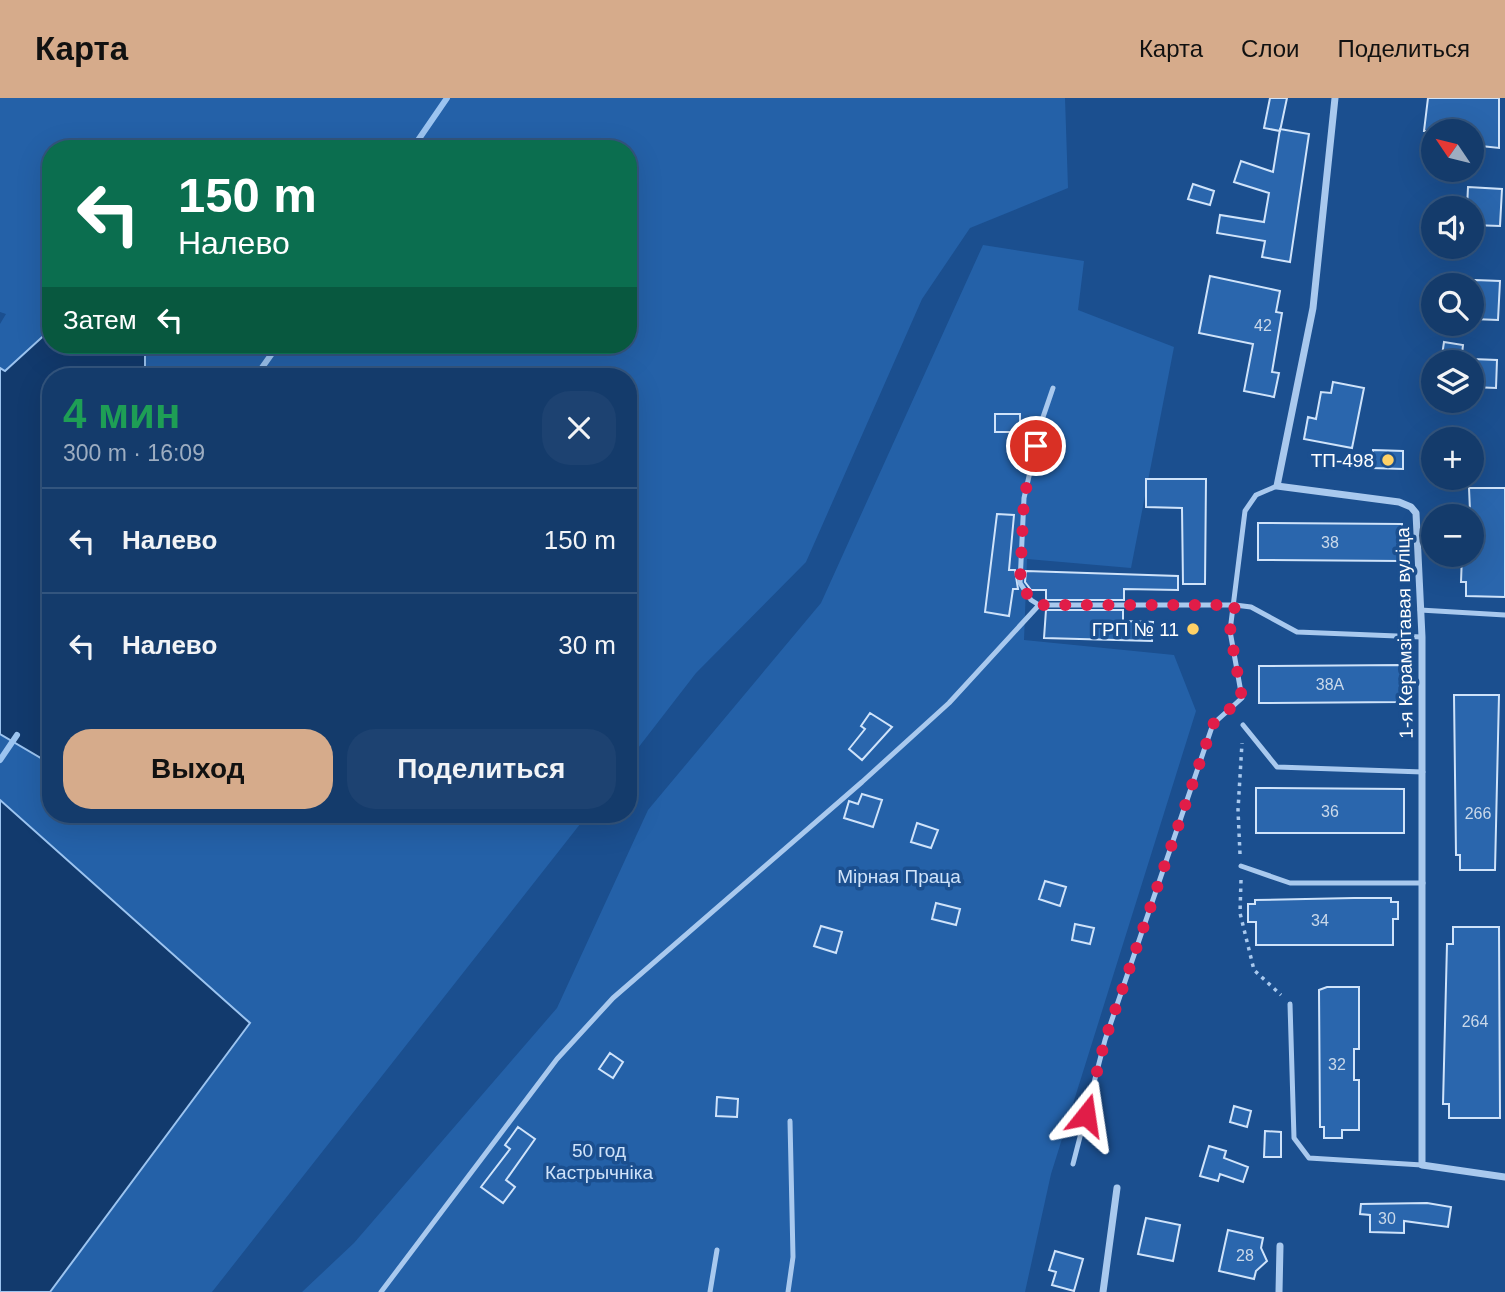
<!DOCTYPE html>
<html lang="ru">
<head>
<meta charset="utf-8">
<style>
  body { margin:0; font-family:Arial,sans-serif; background:#1d4271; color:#f1f3f6; height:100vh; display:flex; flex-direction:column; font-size:26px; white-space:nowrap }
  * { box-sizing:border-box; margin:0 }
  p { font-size:23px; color:#9dadc1 }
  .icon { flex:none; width:38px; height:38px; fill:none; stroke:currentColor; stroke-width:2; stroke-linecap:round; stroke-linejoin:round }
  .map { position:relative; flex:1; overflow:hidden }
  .sheet { position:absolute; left:42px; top:270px; width:595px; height:455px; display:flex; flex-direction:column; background:#143b6b; border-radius:28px; box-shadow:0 7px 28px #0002,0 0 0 2px #33557e }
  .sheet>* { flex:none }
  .top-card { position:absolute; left:42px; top:42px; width:595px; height:214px; border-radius:28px; box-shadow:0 7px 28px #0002,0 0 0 2px #33557e; background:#0b6e4f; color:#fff; overflow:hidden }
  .needle { width:46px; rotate:305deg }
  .controls { position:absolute; left:1421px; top:21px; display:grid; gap:14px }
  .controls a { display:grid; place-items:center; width:63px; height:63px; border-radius:50%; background:#143b6b; box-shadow:0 7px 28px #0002,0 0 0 2px #33557e; font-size:35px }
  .pin { position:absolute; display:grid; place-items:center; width:60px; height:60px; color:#fff; margin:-30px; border:4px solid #fff; border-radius:50%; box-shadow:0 2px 7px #0007 }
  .me { position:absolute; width:77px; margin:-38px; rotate:15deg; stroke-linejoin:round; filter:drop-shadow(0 0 5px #0008) }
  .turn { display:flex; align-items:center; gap:24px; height:147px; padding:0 21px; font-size:32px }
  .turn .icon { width:91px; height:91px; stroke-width:2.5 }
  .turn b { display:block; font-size:49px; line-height:60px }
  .then { display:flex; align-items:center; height:66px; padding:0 21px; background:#0003; gap:14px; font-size:26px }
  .round { display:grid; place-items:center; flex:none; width:74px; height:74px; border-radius:28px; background:#1d4271 }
  .headline { display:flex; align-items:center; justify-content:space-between; height:119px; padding:0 21px }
  h1 { font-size:42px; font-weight:800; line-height:52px; color:#1e9e55 }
  .cta { display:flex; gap:14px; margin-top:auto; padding:14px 21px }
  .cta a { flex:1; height:80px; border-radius:28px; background:#d6ab8b; color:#111; font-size:28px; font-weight:800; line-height:80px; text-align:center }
  .cta a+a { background:#1d4271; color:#f1f3f6 }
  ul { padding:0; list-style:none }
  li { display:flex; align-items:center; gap:21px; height:105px; padding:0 21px; border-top:2px solid #33557e }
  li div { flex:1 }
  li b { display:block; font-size:26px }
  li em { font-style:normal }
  header { display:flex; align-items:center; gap:42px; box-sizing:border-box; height:98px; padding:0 35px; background:#d6ab8b; color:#111 }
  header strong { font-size:33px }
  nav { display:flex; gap:38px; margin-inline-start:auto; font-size:24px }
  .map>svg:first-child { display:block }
  .green { fill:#2461a8 }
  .water { fill:#123a6d; stroke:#9cc4f0; stroke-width:2 }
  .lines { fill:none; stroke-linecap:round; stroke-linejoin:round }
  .stream { stroke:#9cc4f0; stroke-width:6 }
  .building { fill:#2a66ad; stroke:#cfe3fa; stroke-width:2 }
  .path { stroke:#a9c9ee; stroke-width:3.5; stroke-dasharray:3.5 5; stroke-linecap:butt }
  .service { stroke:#a9c9ee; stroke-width:5 }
  .minor { stroke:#a9c9ee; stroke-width:7 }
  .route { stroke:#e11d48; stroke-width:12; stroke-dasharray:0 21.6 }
  .poi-dot { fill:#ffd166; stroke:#1b4f8f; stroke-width:2.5 }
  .labels { text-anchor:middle; stroke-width:7; stroke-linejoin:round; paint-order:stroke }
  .number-label { font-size:16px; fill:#cad9ea }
  .poi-label { font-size:19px; fill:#fff; stroke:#1b4f8f; text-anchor:end }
  .street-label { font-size:19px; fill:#fff; stroke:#1b4f8f }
  .park-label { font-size:19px; fill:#cfe3fa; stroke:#1b4f8f }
</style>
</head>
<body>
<header>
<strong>Карта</strong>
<nav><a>Карта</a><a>Слои</a><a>Поделиться</a></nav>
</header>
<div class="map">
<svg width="1505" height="1194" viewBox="0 0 1505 1194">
  <rect width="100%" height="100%" fill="#1b4f8f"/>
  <!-- green -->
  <path class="green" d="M0,0H1065L1068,90L970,130L922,201L806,464L696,575L628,663V278H145V247H628V51H51V231L5,273L0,270V226L6,216L0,214Z
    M983,147L1084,163L1078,212L1174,249L1131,470L1027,461L1024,542L1174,557L1196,613L1051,1076L1025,1194H302L354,1145L557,910L648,712L821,505Z
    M0,636L51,666V716H588L212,1194H50L250,925L0,702Z"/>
  <!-- water -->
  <path class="water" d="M51,231V247H145V278H51V666L0,636V270L5,273Z
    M0,702L250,925L50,1194H0Z"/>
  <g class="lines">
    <!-- stream -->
    <path class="stream" d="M412,51L447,0
      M256,278L278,247
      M0,662L17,637"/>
  </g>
  <!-- building -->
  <path class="building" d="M1270,0H1287L1280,33L1264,30Z
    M1428,0H1499V50L1472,47V33H1424Z
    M1280,31L1309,36L1290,164L1262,159L1265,143L1217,135L1220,117L1264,124L1269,95L1234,84L1241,63L1273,74Z
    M1193,86L1214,93L1210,107L1188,101Z
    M1468,89L1502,91L1500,128L1472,127V110H1467Z
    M1210,178L1280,193L1276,214L1282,215L1272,274L1279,275L1274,299L1244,293L1253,246L1199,235Z
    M1475,182L1500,183L1498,222L1473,221Z
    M1444,244L1463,247L1461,264H1441Z
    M1472,261L1497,262L1496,290L1472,289Z
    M1333,284L1364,290L1352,350L1304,341L1308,319L1316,321L1321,294L1331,295Z
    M995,316H1020V334H995Z
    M1373,352L1403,353V371L1372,370Z
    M1146,381H1206L1205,486H1183L1182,410L1146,409Z
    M1469,390H1505V499L1466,498V484H1461L1462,457H1472Z
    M997,416L1014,417L1009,472H1015L1018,491H1013L1009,518L985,514Z
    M1258,425L1402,426L1401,463L1258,462Z
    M1026,473L1178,478V492L1124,491V502H1046V492H1031L1025,484Z
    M1046,512H1123V523L1153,524L1152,543L1044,540Z
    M1401,567V604L1259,605V568Z
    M1454,597H1499L1495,772H1460V757H1456Z
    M870,615L892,629L862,662L849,651L865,631L861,628Z
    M1256,690L1404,691V735H1256Z
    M862,696L882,702L873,729L844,720L849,703L858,706Z
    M917,725L938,732L931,750L911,744Z
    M1045,783L1066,789L1060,808L1039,801Z
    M1354,800H1391V804H1398V821H1393V847H1256V824H1248V806H1255V802Z
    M936,805L960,811L956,827L932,821Z
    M1075,826L1094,830L1090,846L1072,842Z
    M821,828L842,834L836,855L814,848Z
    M1453,829H1499L1500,1020H1449V1006H1443L1447,846H1453Z
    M1327,889H1359V951H1354V982H1359V1032H1342V1040H1324V1029H1320L1319,892Z
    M610,955L623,964L613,980L599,971Z
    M717,999L738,1001L737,1019L716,1018Z
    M1234,1008L1251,1013L1247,1029L1230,1024Z
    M518,1029L535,1041L506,1082L515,1089L503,1105L481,1089L510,1051L505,1047Z
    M1265,1033L1281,1034V1059H1264Z
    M1209,1048L1226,1053L1224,1060L1248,1069L1243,1084L1220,1076L1218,1083L1200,1078Z
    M1427,1105L1451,1109L1448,1129L1404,1123V1135L1370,1134V1117L1360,1116L1361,1106Z
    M1146,1120L1180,1127L1173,1163L1138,1156Z
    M1228,1132L1263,1140L1261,1150L1267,1163L1256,1173L1254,1181L1219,1173Z
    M1055,1153L1083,1161L1074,1193L1052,1187L1056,1174L1049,1172Z"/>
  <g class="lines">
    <!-- path -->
    <path class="path" d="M1240,756L1238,712L1242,645
      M1241,782L1240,815L1254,872L1281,897"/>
    <!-- service -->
    <path class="service" d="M1053,290L1042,322L1024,400L1020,485L1031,502L1039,507H1235L1251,509L1297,534L1422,539
      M1420,512L1505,517
      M1243,627L1277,669L1423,674
      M1241,768L1290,785H1423
      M1290,906L1294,1040L1309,1060L1422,1067
      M1073,1066L1105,942L1213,626L1242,600L1230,533L1245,413L1256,397L1277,388
      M381,1194L557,961L613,900L862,684L949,605L1039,507
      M710,1194L717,1152
      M788,1194L793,1159L790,1023"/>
    <!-- minor -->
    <path class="minor" d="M1335,0L1313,210L1277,388L1399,404L1411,409L1416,415L1422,539V1067L1505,1079
      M1103,1194L1117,1090
      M1279,1194L1280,1148"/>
  </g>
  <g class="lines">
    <!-- route -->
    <path class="route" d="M1036,348L1024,400L1020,485L1031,502L1039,507H1235L1230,533L1242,600L1213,626L1105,942L1086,1017"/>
  </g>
  <!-- markers -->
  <g class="poi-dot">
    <circle cx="1388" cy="362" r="7"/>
    <circle cx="1193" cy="531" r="7"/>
  </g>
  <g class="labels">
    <!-- number labels -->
    <g class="number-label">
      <text x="1263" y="233">42</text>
      <text x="1330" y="450">38</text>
      <text x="1330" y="592">38А</text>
      <text x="1330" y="719">36</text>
      <text x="1478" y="721">266</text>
      <text x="1320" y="828">34</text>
      <text x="1475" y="929">264</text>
      <text x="1337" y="972">32</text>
      <text x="1387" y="1126">30</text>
      <text x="1245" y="1163">28</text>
    </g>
    <!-- poi labels -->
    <g class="poi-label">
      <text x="1374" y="369">ТП-498</text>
      <text x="1179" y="538">ГРП № 11</text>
    </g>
    <!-- street labels -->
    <g class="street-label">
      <text transform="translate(1404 535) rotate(-91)" y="7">1-я Керамзітавая вуліца</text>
    </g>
    <!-- park labels -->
    <g class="park-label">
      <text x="899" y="785">Мірная Праца</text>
      <text x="599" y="1059">50 год<tspan x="599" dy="22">Кастрычніка</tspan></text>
    </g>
  </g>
</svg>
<div class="controls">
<a><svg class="needle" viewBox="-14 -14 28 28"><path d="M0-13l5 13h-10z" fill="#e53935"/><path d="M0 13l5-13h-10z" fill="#9dadc1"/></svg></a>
<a><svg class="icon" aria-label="sound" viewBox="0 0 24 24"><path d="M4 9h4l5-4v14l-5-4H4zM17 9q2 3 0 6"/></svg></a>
<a><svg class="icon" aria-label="search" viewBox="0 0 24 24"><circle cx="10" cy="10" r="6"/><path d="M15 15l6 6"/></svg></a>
<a><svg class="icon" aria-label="layers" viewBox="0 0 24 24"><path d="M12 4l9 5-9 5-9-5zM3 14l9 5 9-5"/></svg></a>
<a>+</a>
<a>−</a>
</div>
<div class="pin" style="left:1036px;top:348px;background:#d93025"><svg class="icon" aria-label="arrive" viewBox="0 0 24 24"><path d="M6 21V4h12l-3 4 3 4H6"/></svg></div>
<svg class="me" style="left:1086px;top:1017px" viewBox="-20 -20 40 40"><path d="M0-17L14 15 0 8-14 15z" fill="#e11d48" stroke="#fff" stroke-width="4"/></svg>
<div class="top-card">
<div class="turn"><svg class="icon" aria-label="left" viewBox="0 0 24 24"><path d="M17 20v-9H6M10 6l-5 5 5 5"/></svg><div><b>150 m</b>Налево</div></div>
<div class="then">Затем<svg class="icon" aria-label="left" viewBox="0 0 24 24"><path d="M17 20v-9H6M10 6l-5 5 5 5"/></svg></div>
</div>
<section class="sheet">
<div class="headline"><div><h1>4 мин</h1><p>300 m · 16:09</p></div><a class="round"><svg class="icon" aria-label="close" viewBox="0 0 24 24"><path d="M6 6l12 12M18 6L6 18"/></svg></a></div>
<ul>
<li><svg class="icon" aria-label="left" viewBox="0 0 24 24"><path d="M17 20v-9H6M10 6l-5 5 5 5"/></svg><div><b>Налево</b></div><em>150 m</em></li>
<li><svg class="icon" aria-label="left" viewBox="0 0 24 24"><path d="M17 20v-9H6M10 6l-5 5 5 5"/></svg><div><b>Налево</b></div><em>30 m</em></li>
</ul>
<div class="cta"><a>Выход</a><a>Поделиться</a></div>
</section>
</div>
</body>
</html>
